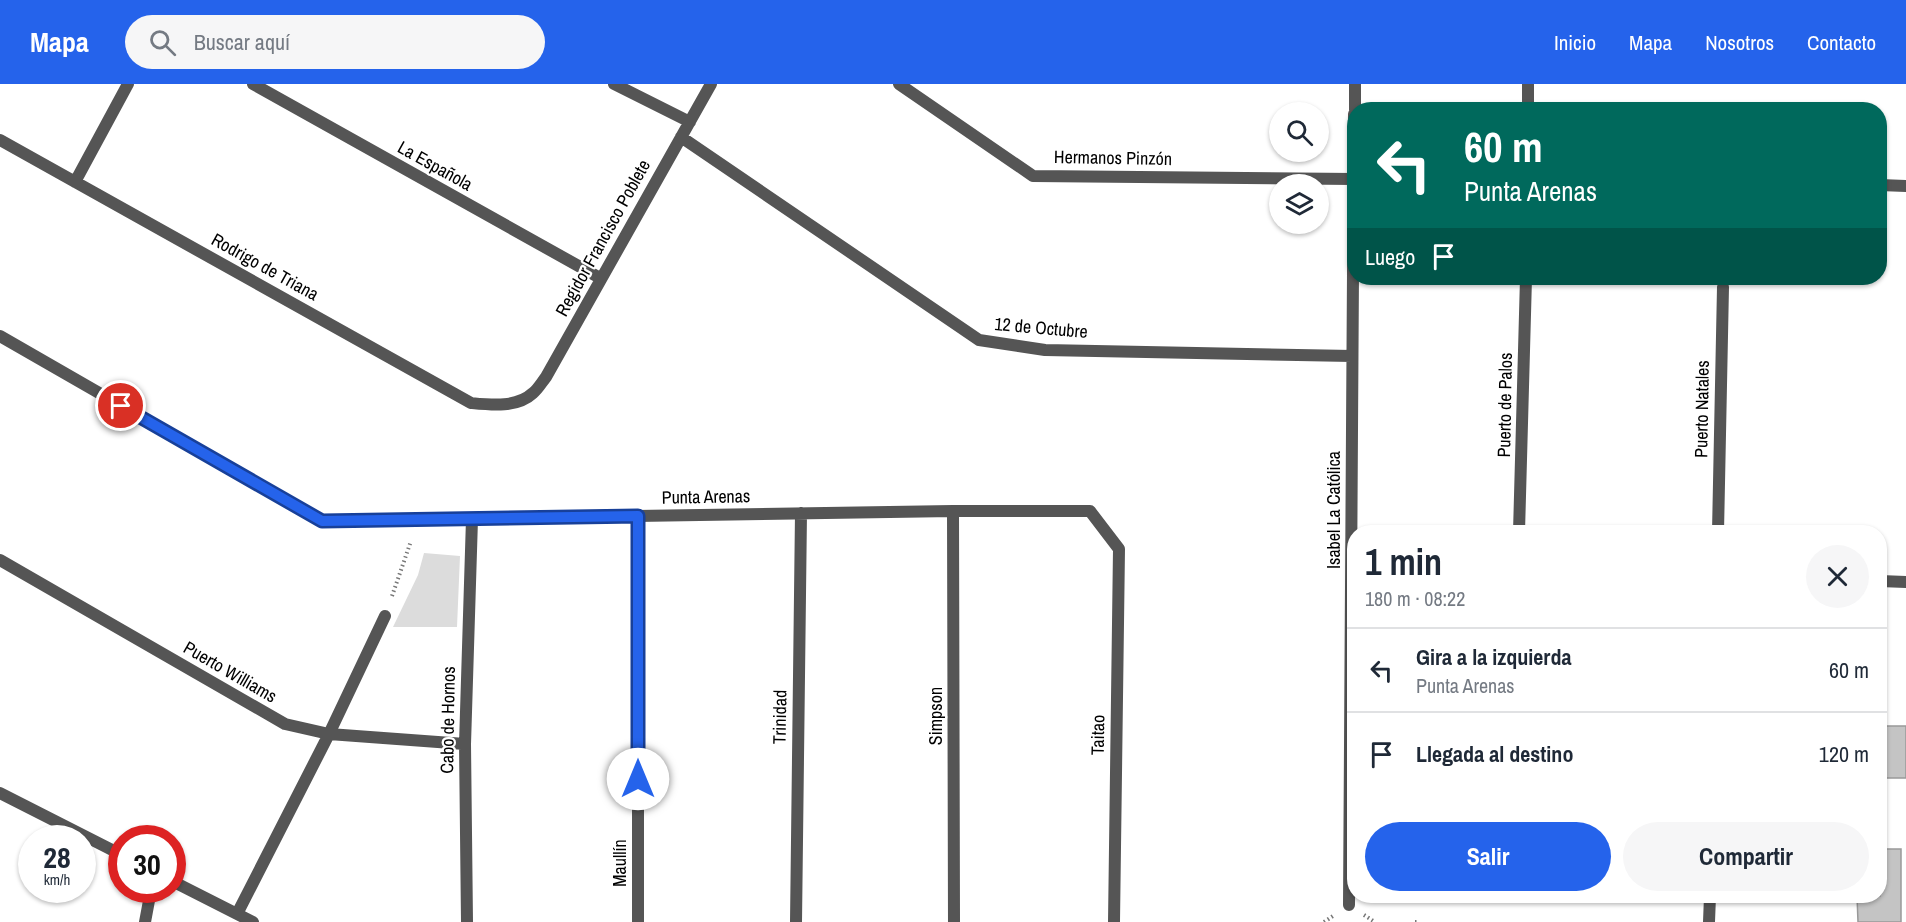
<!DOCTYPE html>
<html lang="es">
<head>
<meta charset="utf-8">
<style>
  body { margin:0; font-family:"Archivo Narrow",sans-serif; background:#f6f6f7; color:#1f2937; height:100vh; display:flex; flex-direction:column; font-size:22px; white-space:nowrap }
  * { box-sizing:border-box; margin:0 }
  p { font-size:20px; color:#747a83 }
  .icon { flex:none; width:33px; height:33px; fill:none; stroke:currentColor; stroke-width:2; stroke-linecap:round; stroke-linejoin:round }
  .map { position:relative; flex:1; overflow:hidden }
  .panel { position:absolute; left:1347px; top:441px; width:540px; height:378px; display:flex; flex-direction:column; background:#fff; border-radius:24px; box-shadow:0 2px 4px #0004 }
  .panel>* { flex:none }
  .top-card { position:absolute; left:1347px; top:18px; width:540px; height:183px; border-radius:24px; box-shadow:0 2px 4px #0004; background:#00695c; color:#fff; overflow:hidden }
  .fabs { position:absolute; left:1269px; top:18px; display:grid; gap:12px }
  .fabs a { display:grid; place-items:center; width:60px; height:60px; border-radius:50%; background:#fff; box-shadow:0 2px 4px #0004; font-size:30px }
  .speed { position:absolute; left:18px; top:741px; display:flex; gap:12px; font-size:30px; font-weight:700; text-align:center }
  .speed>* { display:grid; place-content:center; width:78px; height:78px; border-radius:50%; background:#fff; box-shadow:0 2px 4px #0004; line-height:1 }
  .speed small { font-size:15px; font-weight:400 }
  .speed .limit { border:9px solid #d22; background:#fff; color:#111 }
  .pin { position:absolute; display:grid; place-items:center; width:51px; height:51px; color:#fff; margin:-26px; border:3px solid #fff; border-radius:50%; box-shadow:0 2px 6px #0007 }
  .me { position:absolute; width:66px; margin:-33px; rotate:0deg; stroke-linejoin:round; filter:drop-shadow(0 0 4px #0008) }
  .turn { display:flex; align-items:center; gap:21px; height:126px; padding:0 18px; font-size:27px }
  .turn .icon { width:78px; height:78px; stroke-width:2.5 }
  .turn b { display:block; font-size:42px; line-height:51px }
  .then { display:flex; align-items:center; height:57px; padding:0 18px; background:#0003; gap:12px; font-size:22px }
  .round { display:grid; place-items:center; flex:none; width:63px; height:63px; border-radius:32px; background:#f6f6f7 }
  .head { display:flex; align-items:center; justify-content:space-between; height:102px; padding:0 18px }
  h1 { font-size:36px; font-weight:800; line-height:45px }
  .button { display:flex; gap:12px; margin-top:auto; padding:12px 18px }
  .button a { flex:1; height:69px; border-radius:36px; background:#2563eb; color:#fff; font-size:24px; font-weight:800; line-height:69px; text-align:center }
  .button a+a { background:#f6f6f7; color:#1f2937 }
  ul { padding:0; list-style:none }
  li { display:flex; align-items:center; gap:18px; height:84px; padding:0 18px; border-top:2px solid #e0e1e3 }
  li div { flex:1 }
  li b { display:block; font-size:22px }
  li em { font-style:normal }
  header { display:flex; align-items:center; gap:36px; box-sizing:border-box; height:84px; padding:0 30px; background:#2563eb; color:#fff }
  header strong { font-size:28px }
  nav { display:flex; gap:33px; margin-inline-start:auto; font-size:21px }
  .search { width:420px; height:54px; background:#f6f6f7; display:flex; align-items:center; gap:15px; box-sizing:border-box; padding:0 21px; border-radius:33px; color:#747a83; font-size:22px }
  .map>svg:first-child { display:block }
  .green { fill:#dcdcdc }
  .building { fill:#c4c4c4; stroke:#999; stroke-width:1.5 }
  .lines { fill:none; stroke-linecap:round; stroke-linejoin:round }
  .path { stroke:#777; stroke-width:4; stroke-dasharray:1.5 3; stroke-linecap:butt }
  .street { stroke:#555; stroke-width:12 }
  .route-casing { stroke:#184099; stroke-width:15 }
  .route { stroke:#2563eb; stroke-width:10 }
  .labels { text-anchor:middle; stroke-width:4.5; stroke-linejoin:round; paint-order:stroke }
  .street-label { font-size:18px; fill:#000; stroke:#fff }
</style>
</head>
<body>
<header>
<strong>Mapa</strong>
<div class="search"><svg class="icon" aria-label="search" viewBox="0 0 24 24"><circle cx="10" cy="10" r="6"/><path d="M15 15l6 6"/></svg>Buscar aquí</div>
<nav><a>Inicio</a><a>Mapa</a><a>Nosotros</a><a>Contacto</a></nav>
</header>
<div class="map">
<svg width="1906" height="838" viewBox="0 0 1906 838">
  <rect width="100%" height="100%" fill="#fff"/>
  <!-- green -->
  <path class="green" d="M424,469L460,472L457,543H393L418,491Z"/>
  <!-- building -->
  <path class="building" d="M1880,642H1906V694H1880Z
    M1880,765H1901V838H1858L1857,812H1880Z"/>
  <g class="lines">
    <!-- path -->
    <path class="path" d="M392,512L411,457
      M1364,831L1375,838
      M1324,838L1333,832
      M1415,838H1417"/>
    <!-- street -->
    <path class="street" d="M253,0L600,194
      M614,0L690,38
      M899,0L1033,92L1354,95
      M1528,0V26
      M1355,26V0
      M681,53L979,256L1045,266L1352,272
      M0,56L471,319C491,321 517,324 533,309C538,305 542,298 546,293L711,0
      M75,98L128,0
      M1880,101L1906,102
      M0,252L322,437L953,427H1090L1119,465L1114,838
      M953,427L954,838
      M1519,448L1526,194
      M1718,448L1723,203
      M0,476L285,640L329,650L465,660
      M1880,497L1906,498
      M0,709L122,771
      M172,797L253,838
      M1349,821L1354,30
      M237,830L329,650L385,532
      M145,838L151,806
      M467,838L465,660L472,435
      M638,838V432
      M796,838L801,429
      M1709,838L1710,812"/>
  </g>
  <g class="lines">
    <defs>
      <path id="route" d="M121,322L322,437L638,432V695"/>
    </defs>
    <!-- route casing -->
    <use href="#route" class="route-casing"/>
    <!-- route -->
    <use href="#route" class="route"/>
  </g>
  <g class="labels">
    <!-- street labels -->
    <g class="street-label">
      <text transform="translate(1113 74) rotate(1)" y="6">Hermanos Pinzón</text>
      <text transform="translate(435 82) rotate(29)" y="6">La Española</text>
      <text transform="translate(603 154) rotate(-61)" y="6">Regidor Francisco Poblete</text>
      <text transform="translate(265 183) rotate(29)" y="6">Rodrigo de Triana</text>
      <text transform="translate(1041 244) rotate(5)" y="6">12 de Octubre</text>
      <text transform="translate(1505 321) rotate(-89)" y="6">Puerto de Palos</text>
      <text transform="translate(1702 325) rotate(-89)" y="6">Puerto Natales</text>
      <text transform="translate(706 413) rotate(-1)" y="6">Punta Arenas</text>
      <text transform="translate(1334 426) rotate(-90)" y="6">Isabel La Católica</text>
      <text transform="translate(230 588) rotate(30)" y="6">Puerto Williams</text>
      <text transform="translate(936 632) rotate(-90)" y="6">Simpson</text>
      <text transform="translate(780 633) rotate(-89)" y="6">Trinidad</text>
      <text transform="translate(448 636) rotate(-89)" y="6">Cabo de Hornos</text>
      <text transform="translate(1098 651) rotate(-89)" y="6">Taitao</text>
      <text transform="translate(620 779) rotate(-90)" y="6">Maullín</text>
    </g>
  </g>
</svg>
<div class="fabs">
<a><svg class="icon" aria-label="search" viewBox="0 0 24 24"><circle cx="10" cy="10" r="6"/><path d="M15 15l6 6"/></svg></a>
<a><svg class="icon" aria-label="layers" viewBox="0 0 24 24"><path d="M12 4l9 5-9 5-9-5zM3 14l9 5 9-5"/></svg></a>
</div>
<div class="speed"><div>28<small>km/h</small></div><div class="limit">30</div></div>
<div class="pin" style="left:121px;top:322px;background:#d93025"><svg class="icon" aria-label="arrive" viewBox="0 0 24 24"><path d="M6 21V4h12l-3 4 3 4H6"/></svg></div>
<svg class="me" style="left:638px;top:695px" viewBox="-20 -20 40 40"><circle r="19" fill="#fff"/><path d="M0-13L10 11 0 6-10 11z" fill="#2563eb"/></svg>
<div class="top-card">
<div class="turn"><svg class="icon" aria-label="left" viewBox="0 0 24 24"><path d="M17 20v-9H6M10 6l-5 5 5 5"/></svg><div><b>60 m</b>Punta Arenas</div></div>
<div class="then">Luego<svg class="icon" aria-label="arrive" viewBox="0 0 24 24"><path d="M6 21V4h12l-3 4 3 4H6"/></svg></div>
</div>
<section class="panel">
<div class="head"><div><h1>1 min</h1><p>180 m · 08:22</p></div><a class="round"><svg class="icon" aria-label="close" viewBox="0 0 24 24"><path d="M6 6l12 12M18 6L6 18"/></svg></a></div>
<ul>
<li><svg class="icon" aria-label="left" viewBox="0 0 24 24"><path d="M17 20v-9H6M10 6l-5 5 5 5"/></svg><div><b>Gira a la izquierda</b><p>Punta Arenas</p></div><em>60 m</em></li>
<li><svg class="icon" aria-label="arrive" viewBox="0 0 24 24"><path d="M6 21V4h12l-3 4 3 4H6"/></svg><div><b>Llegada al destino</b></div><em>120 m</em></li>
</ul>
<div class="button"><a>Salir</a><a>Compartir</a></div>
</section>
</div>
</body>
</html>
